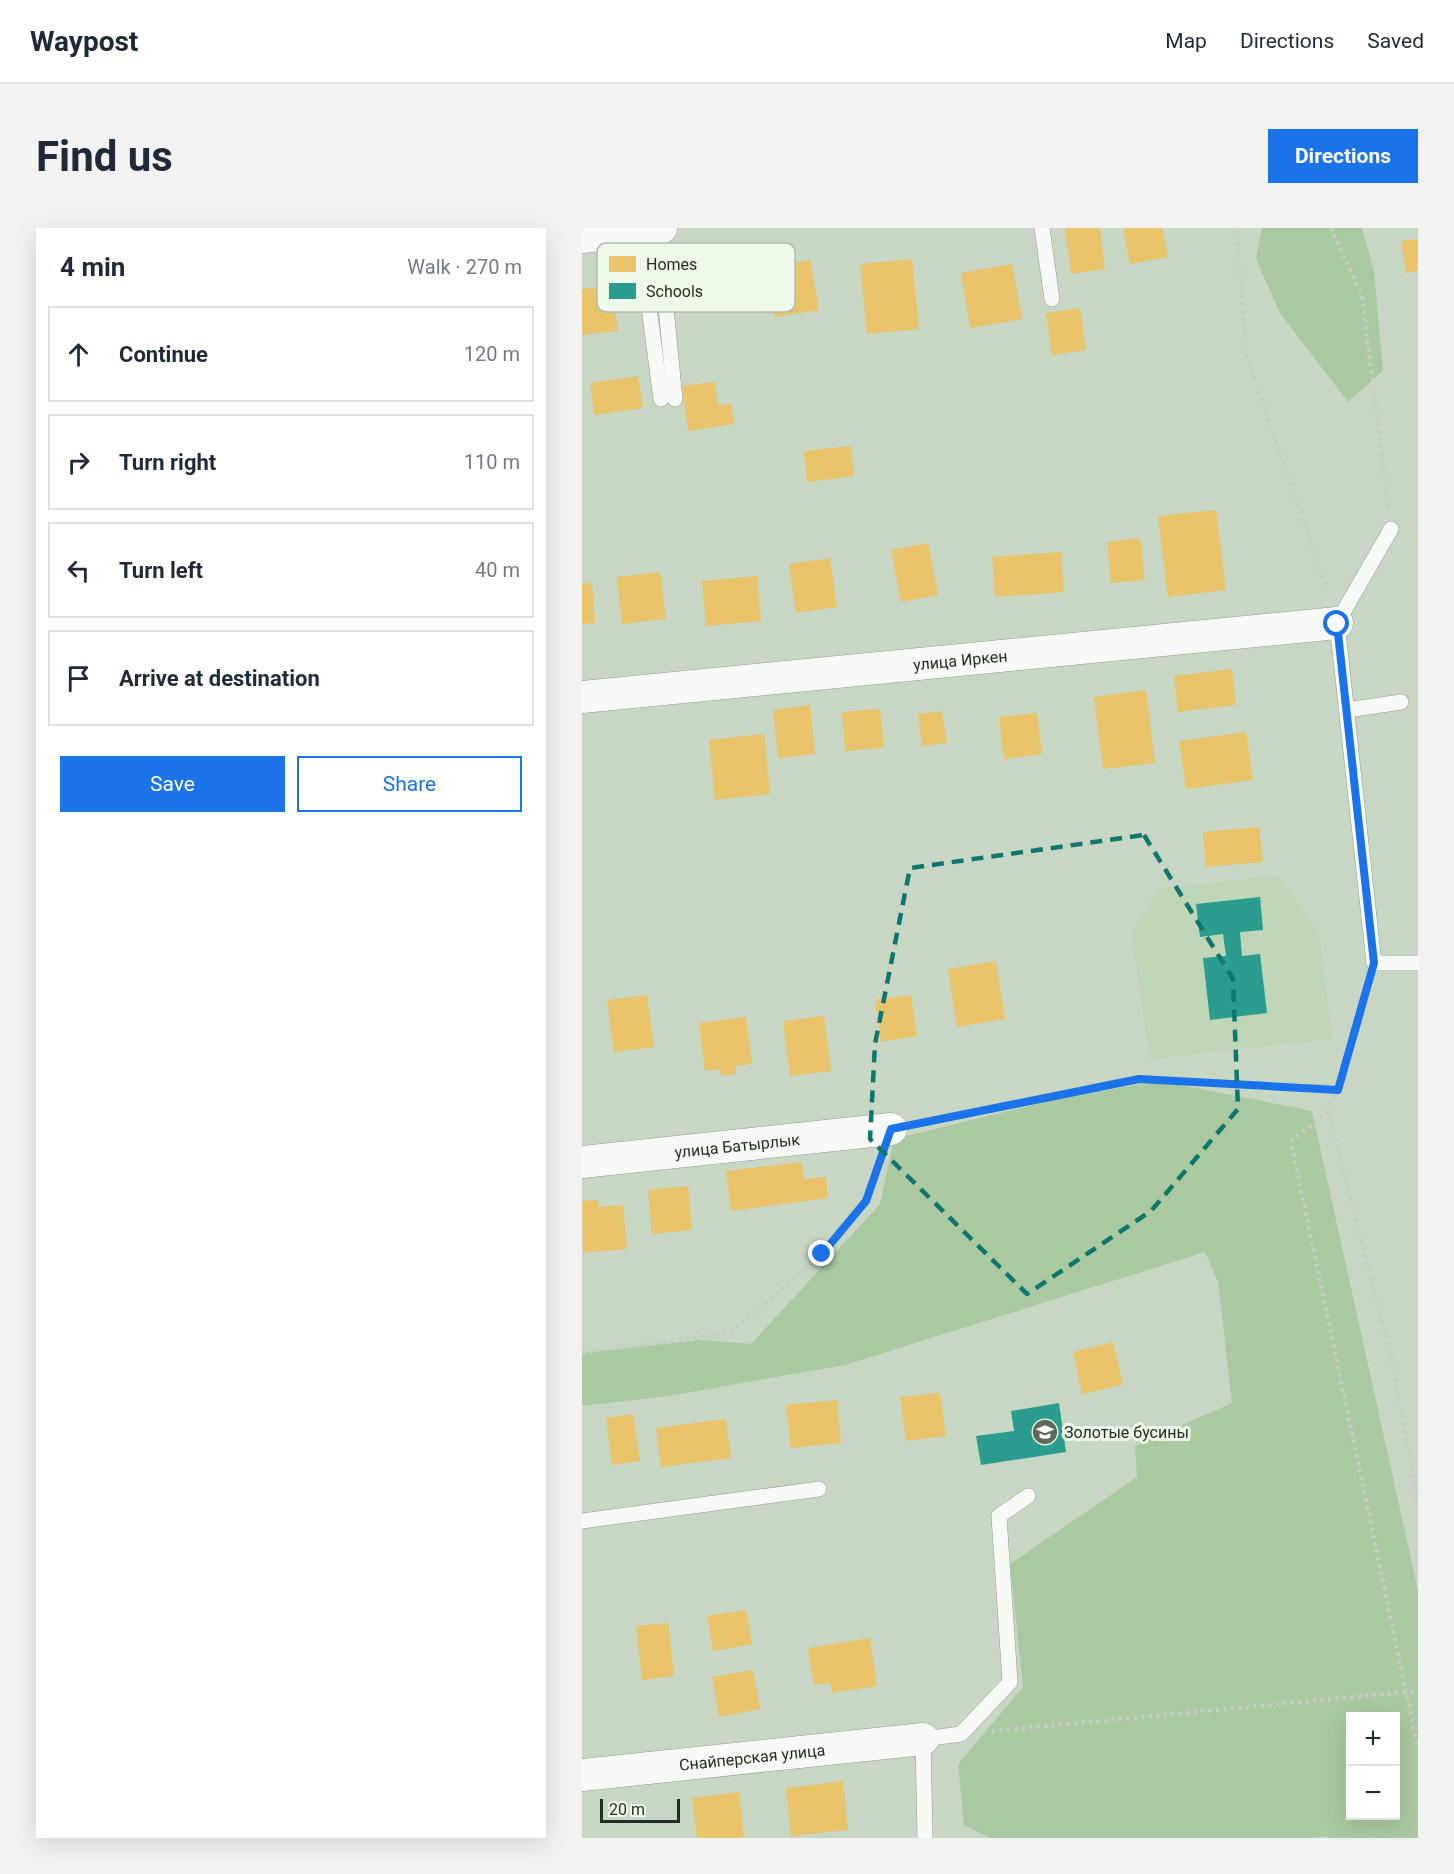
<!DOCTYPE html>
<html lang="en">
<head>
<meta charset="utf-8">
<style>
  body { margin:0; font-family:Roboto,sans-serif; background:#f2f2f3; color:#1f2937 }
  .controls { position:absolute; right:18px; bottom:18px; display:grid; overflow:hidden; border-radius:0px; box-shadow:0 6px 24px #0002 }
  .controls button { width:54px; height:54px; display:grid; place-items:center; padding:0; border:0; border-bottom:2px solid #e0e1e3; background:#fff; color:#1f2937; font:30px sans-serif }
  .scale { position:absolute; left:18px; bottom:15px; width:80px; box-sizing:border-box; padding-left:6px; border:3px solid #242d21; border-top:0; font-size:16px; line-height:21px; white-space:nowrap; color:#242d21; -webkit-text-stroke:4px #edfae9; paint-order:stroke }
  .stop { position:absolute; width:18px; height:18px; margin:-14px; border:4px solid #1a73e8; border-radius:50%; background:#fff }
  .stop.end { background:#1a73e8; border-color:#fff; box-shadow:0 2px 6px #0008 }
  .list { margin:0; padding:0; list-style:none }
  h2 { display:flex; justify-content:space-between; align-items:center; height:78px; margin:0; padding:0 24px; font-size:26px }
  h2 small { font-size:20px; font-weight:400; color:#747a83 }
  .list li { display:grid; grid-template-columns:39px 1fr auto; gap:18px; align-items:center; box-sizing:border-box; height:96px; margin:0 12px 12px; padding:0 12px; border:2px solid #e0e1e3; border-radius:0px }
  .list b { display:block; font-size:22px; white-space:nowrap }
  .list em { font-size:20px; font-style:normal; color:#747a83 }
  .actions { display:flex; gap:12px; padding:18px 24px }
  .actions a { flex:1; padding:14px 0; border:2px solid #1a73e8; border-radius:0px; text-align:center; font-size:21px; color:#1a73e8 }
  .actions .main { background:#1a73e8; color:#fff }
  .icon { flex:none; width:33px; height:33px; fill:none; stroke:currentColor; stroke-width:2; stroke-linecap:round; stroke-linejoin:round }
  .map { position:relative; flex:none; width:836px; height:1610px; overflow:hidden; border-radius:0px }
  header { display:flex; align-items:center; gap:36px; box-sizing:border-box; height:84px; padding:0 30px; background:#fff; border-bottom:2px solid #e0e1e3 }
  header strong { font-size:28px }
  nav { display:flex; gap:33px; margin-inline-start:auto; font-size:21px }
  .intro { display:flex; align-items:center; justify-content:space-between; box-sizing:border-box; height:144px; padding:0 36px }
  h1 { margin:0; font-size:42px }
  .button { padding:15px 27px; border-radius:0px; background:#1a73e8; color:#fff; font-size:21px; font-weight:700 }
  main { display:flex; gap:36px; padding:0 36px }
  aside { flex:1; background:#fff; border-radius:0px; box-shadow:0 6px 24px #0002 }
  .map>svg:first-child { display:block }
  .built { fill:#bfd5b8 }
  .green { fill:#abc9a1; fill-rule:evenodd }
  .homes { fill:#e9c46a }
  .schools { fill:#2a9d8f }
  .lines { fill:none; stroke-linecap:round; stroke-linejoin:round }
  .lane-casing { stroke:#929c8f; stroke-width:16 }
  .street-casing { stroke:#929c8f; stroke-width:33 }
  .path { stroke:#c7cbc6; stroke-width:4; stroke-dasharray:3 4.5; stroke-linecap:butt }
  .lane { stroke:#f7f9f6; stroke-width:15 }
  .street { stroke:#f7f9f6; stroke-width:32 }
  .route { stroke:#1a73e8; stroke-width:8 }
  .marked { fill:none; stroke:#0f766e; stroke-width:4.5; stroke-dasharray:12 8; stroke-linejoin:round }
  .labels { text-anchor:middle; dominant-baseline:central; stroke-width:6; stroke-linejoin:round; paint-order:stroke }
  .street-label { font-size:16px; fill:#242d21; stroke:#edfae9 }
  .poi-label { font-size:16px; fill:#242d21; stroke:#edfae9; text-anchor:start }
  .key { fill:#edfae9; stroke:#b1bcad; stroke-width:1.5 }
  .key-label { font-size:16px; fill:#242d21 }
</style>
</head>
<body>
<header>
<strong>Waypost</strong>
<nav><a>Map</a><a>Directions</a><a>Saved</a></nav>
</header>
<div class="intro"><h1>Find us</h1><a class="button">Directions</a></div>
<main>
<aside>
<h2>4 min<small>Walk · 270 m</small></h2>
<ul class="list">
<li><svg class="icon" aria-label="ahead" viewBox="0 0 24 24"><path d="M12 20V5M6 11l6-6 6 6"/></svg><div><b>Continue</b></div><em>120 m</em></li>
<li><svg class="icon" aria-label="right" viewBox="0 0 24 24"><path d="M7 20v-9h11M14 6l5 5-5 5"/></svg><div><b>Turn right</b></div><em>110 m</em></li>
<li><svg class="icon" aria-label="left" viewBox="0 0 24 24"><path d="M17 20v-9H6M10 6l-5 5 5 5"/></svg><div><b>Turn left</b></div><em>40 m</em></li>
<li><svg class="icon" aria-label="arrive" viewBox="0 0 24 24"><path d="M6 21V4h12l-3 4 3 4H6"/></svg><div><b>Arrive at destination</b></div></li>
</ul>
<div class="actions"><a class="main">Save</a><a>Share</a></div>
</aside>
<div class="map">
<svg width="836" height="1610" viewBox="0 0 836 1610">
  <rect width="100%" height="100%" fill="#c8d6c4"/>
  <path class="built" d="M698 648 737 706 750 811 568 831 549 705 577 660Z"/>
  <g class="green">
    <path d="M680 0H780L792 44 801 143 766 174 698 85 674 31Z"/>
    <path d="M578 853 730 883 836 1363V1610H746L745 1608 730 1610H408L382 1597 376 1536 441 1459 428 1336 555 1249 553 1218 650 1175 636 1054 623 1024 263 1137 86 1168 0 1178V1125L118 1112 169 1116 298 976 312 911 480 870ZM768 1488H814V1588H768Z"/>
  </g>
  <g class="homes">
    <path d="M483 0H518L523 41 489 46Z"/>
    <path d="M541 0H580L586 29 548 36Z"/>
    <path d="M836 11V43L824 45 819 13Z"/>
    <path d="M330 31 337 101 285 106 278 36Z"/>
    <path d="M228 32 237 82 193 89 185 39Z"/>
    <path d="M430 36 440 91 388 100 379 45Z"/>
    <path d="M30 58 36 103 0 107V61Z"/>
    <path d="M498 80 504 122 470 127 464 85Z"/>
    <path d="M56 148 61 180 12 187 8 155Z"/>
    <path d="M133 154 136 177 149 176 152 196 106 203 100 158Z"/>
    <path d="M269 218 272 248 225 254 222 223Z"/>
    <path d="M634 282 644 362 586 369 576 288Z"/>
    <path d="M558 310 563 352 529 355 525 314Z"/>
    <path d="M346 315 356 367 319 374 309 322Z"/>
    <path d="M479 324 482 364 413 369 410 329Z"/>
    <path d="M248 330 255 379 214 385 207 336Z"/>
    <path d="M78 344 84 391 40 396 35 349Z"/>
    <path d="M175 348 179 393 124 398 120 353Z"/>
    <path d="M10 355 13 395 0 396V356Z"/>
    <path d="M650 441 654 477 596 484 592 448Z"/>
    <path d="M564 462 573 535 521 541 512 469Z"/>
    <path d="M228 477 233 526 196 530 191 482Z"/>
    <path d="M298 481 302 520 263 523 260 484Z"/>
    <path d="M360 483 365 515 340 518 336 486Z"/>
    <path d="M455 485 460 526 422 531 417 489Z"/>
    <path d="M664 504 671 552 604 561 597 513Z"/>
    <path d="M182 506 188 566 133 572 127 512Z"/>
    <path d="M677 599 681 634 624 639 621 604Z"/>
    <path d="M414 733 423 791 375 799 366 741Z"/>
    <path d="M65 767 72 819 32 824 25 772Z"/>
    <path d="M329 767 335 808 299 814 293 772Z"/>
    <path d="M242 788 249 843 208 848 201 793Z"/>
    <path d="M164 789 170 836 153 838 154 846 139 848 138 841 123 843 117 795Z"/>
    <path d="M220 934 222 951 244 949 246 970 149 983 144 943Z"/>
    <path d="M106 958 110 1002 70 1006 66 962Z"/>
    <path d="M16 972 17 979 41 977 45 1021 1 1025 0 973Z"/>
    <path d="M531 1114 541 1157 500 1166 491 1124Z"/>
    <path d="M358 1165 364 1208 324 1213 318 1169Z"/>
    <path d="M255 1172 259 1215 209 1220 204 1177Z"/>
    <path d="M51 1186 58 1233 30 1237 24 1190Z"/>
    <path d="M144 1191 149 1230 79 1239 74 1200Z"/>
    <path d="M164 1382 170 1416 131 1423 125 1388Z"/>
    <path d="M86 1395 92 1448 60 1452 54 1398Z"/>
    <path d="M288 1410 295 1458 250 1465 248 1455 232 1457 226 1420Z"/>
    <path d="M171 1442 178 1481 137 1489 130 1449Z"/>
    <path d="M261 1553 266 1602 209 1608 204 1560Z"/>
    <path d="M157 1564 162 1610H115L110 1570Z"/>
  </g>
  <g class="schools">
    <path d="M678 669 681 702 658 704 660 728 678 726 685 785 628 792 621 730 644 728 641 706 618 709 614 676Z"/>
    <path d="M477 1175 484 1224 399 1237 394 1208 432 1203 429 1183Z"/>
  </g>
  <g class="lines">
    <g class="lane-casing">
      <g id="lane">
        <path d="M76 0 93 171"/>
        <path d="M460 0 470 71"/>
        <path d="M57 3 79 171"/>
        <path d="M809 301 755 395 792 735H836"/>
        <path d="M765 482 819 474"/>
        <path d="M0 1293 237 1261"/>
        <path d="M343 1610 341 1511 379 1506 428 1454 417 1288 446 1268"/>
      </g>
    </g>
    <g class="street-casing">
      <g id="street">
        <path d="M0 9 79 0"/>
        <path id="s1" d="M0 469 755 395"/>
        <path id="s2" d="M0 934 309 901"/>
        <path id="s3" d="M0 1547 341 1511"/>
      </g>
    </g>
    <g class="path">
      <path d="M655 0 664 126 746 366"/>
      <path d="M749 0 780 67 806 282"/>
      <path d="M787 753 756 862 746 883 808 1125 836 1275"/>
      <path d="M746 883 709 914 836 1521"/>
      <path d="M335 896 557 851 756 862"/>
      <path d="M0 1125 150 1104 240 1026 284 973 298 931"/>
      <path d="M410 1503 836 1463"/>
    </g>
    <use href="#lane" class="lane"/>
    <use href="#street" class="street"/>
  </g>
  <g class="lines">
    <path class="route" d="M240 1026 284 973 309 901 557 851 756 862 792 735 755 396"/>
  </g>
  <path class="marked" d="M562 607 651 751 656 881 569 983 445 1066 288 911 293 816 328 640Z"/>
  <defs>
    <g id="school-disc" transform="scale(1.35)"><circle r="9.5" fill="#5d685a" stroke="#edfae9"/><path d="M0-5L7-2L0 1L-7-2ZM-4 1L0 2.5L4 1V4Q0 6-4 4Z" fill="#fff"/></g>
  </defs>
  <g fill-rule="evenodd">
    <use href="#school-disc" x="463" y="1204"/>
  </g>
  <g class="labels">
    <g class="street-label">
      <text stroke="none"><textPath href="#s1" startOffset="380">улица Иркен</textPath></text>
      <text stroke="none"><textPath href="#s2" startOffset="156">улица Батырлык</textPath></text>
      <text stroke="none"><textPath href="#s3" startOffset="171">Снайперская улица</textPath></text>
    </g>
    <g class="poi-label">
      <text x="482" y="1204">Золотые бусины</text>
    </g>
  </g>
  <rect x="15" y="15" width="198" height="69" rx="9" class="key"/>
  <rect x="27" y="28" width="27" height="16" fill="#e9c46a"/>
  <rect x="27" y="55" width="27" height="16" fill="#2a9d8f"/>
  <g class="key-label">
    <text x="64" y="42">Homes</text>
    <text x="64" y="69">Schools</text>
  </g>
</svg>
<div class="controls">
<button>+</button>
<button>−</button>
</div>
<div class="scale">20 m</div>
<div class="stop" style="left:755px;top:396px"></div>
<div class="stop end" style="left:240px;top:1026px"></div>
</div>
</main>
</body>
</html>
